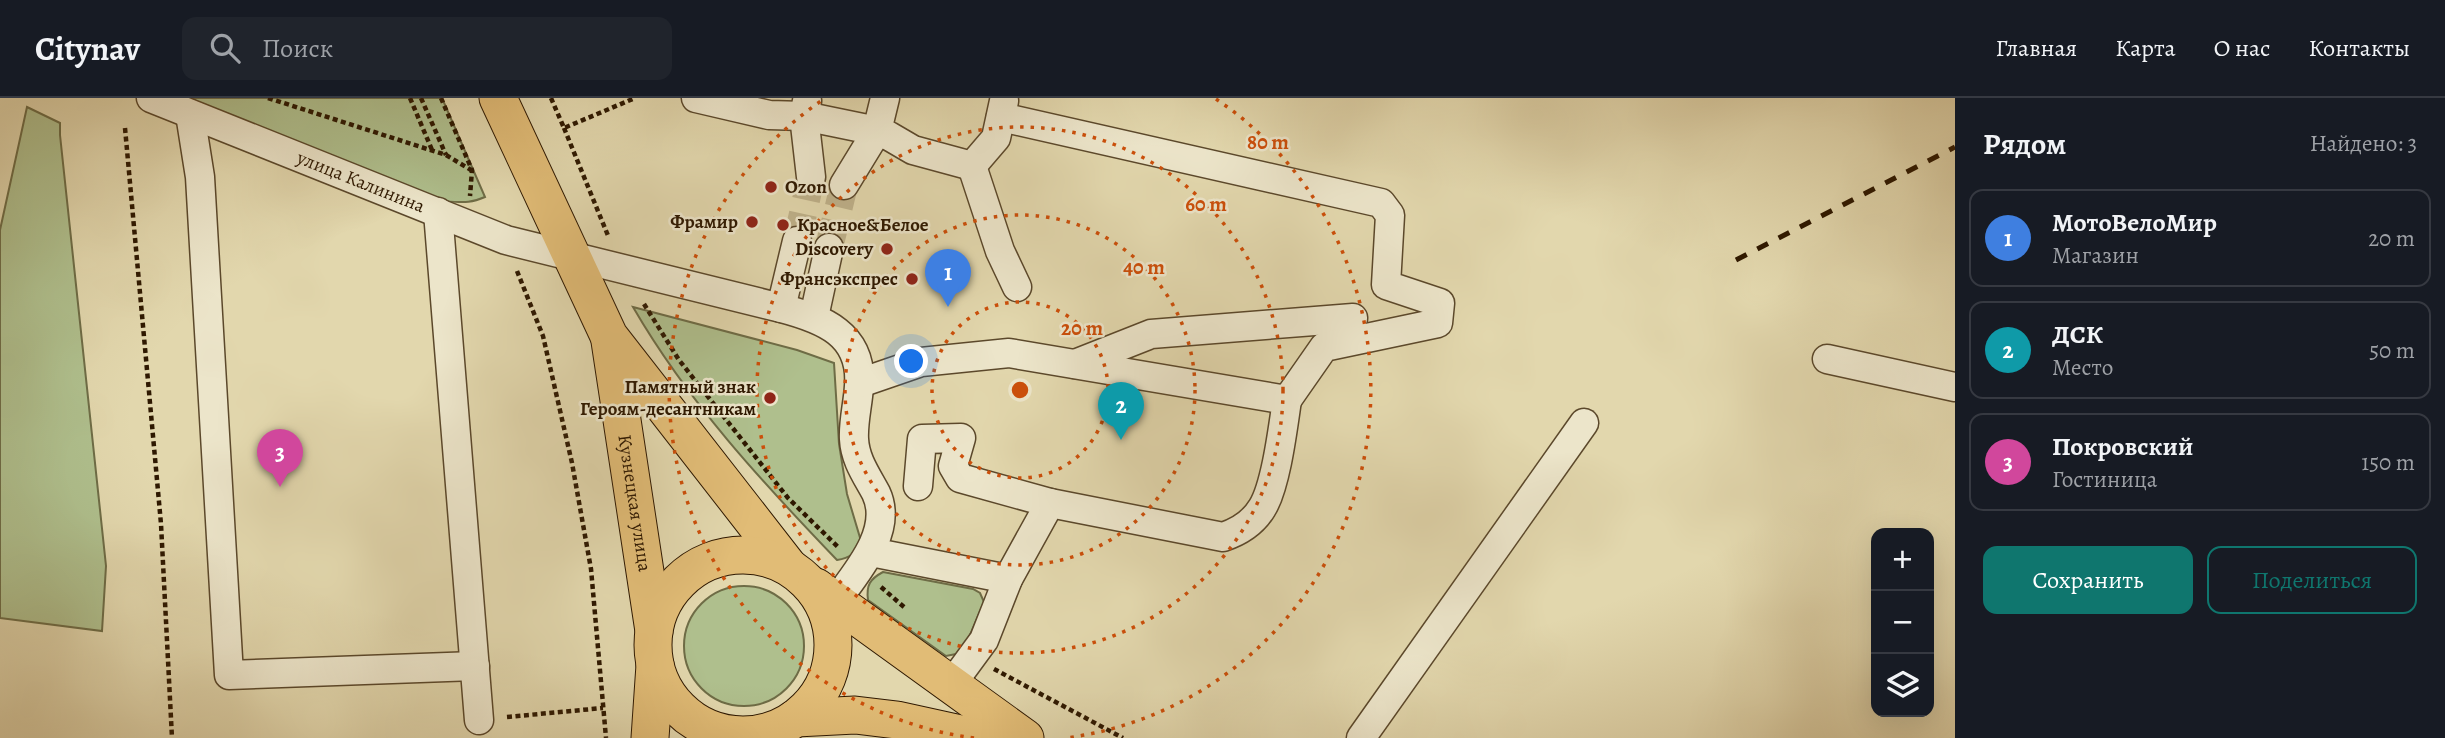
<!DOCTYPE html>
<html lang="ru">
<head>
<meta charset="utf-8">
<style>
  body { margin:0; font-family:Alegreya,serif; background:#20242c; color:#f1f3f6 }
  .controls { position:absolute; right:21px; bottom:21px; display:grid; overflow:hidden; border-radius:14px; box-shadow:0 7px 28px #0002 }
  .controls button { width:63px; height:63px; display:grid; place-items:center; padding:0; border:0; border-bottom:2px solid #363941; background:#171b24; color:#f1f3f6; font:35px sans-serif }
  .you { position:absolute; left:912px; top:264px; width:24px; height:24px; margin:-18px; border:5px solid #fff; border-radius:50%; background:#1a73e8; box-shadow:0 0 0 10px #1a73e833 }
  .badge { display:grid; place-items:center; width:46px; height:46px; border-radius:50%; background:#0f766e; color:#fff; font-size:23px; font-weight:700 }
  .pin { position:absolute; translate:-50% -58px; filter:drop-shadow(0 2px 4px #0008) }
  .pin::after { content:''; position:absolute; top:37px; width:24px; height:21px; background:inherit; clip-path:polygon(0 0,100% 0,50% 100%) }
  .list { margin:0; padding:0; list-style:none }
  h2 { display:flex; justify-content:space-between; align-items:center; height:91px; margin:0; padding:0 28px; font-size:30px }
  h2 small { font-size:23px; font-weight:400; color:#9ea1a6 }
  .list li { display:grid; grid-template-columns:46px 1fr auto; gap:21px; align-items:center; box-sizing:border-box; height:98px; margin:0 14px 14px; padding:0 14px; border:2px solid #363941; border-radius:14px }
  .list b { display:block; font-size:26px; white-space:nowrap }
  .list p { margin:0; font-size:23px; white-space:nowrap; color:#9ea1a6 }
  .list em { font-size:23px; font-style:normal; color:#9ea1a6 }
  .actions { display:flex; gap:14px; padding:21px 28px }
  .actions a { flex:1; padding:16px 0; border:2px solid #0f766e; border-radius:14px; text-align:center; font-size:24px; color:#0f766e }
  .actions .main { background:#0f766e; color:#fff }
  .icon { flex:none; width:38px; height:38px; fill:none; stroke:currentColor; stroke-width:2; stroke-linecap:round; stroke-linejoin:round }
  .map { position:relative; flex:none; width:1955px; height:640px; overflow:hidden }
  header { display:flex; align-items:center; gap:42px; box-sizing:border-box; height:98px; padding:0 35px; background:#171b24; border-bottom:2px solid #363941 }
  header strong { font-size:33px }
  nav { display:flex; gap:38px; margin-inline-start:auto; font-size:24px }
  .search { width:490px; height:63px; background:#20242c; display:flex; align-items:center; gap:18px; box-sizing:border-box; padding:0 24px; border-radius:14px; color:#9ea1a6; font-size:26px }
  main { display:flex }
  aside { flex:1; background:#171b24 }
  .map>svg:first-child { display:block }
  .green { fill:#afbf8d; stroke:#6e6c46; stroke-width:2 }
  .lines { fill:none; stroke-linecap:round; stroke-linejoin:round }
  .minor-tunnel { stroke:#beb18a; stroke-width:28; stroke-dasharray:28 14; stroke-linecap:butt }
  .minor-casing { stroke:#5b482b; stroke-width:31 }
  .major-casing { stroke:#2e1800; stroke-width:39 }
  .path { stroke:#2e1800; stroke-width:4.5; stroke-dasharray:5 3.5; stroke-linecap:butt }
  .minor { stroke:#ece5ca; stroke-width:28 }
  .major { stroke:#e1bc76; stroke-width:37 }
  .rail { stroke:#2e1800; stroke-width:5; stroke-dasharray:12 12; stroke-linecap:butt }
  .ring { fill:none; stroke:#cc4f0a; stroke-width:3.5; stroke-dasharray:3.5 7 }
  .poi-dot { fill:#8f2418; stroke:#ece5ca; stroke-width:2.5 }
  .labels { text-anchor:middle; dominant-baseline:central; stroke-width:5; stroke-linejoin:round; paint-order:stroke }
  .street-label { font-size:19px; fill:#2e1800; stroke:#ece5ca }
  .poi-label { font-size:19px; font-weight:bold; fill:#2e1800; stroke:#ece5ca; text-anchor:end }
  .centre { fill:#cc4f0a; stroke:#ece5ca; stroke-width:3.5 }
  .ring-label { font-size:21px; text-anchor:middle; font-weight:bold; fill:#cc4f0a; stroke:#ece5ca; stroke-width:5; stroke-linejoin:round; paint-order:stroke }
</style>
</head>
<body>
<header>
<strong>Citynav</strong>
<div class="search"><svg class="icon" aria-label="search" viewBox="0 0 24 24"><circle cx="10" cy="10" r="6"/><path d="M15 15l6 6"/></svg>Поиск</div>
<nav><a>Главная</a><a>Карта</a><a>О нас</a><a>Контакты</a></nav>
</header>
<main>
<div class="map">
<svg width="1955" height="640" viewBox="0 0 1955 640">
  <rect width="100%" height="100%" fill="#e2d7ad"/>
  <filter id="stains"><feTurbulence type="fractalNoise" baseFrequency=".00286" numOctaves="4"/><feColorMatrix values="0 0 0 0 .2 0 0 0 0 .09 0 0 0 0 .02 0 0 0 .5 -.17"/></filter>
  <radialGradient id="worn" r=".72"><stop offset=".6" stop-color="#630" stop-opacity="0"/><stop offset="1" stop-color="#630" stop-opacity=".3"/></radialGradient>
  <g class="green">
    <path d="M157 0H442L485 99C464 108 458 102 436 104Z"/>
    <path d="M27 9 60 25V37L106 468 102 533 0 520V132Z"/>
    <path d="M633 209 797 252 834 265 839 346 847 396 861 443C856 455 850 460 837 462 762 384 688 304 633 209Z"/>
    <path d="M883 474 973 491 980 495 984 504 964 551 956 556 946 558 868 502C866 487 870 481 883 474Z"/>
    <circle cx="744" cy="548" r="60"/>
  </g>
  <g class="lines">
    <g class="minor-tunnel">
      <path d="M797 143 811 79"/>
      <path d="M829 150 844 87"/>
    </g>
    <g class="minor-casing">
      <g id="minor">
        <path id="s1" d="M151 0 506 142 781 210C823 221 863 236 859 288 858 306 853 324 854 341 855 362 867 378 876 395 894 433 856 475 835 504"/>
        <path d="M696 0 769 17 804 18 877 33 889 38 913 52 972 68 996 40 1004 3"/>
        <path d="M807 3 804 18 811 79"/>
        <path d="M190 16 200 79 229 577 475 568"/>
        <path d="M972 68 1000 153 1017 189"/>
        <path d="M844 87 877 33 885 0"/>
        <path d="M438 114 479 622"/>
        <path d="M781 210 797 143"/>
        <path d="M814 219 829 150"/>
        <path d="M1827 261 1955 289"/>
        <path d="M1075 266 1151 236 1353 220"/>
        <path d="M860 285 921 264 1009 255 1287 302 1324 249 1438 225 1440 205 1386 187 1390 117 1381 105 1001 19"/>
        <path d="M918 388 922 341 961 340 953 368 960 380 1050 405"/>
        <path d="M871 454 1008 481"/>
        <path d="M951 587 984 542 1008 481 1050 405 1223 439C1238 434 1253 425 1262 410 1276 388 1283 329 1287 302"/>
        <path d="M1361 640 1584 325"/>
      </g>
    </g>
    <g class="major-casing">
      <g id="major">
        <path d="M498 0 609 238 789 469"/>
        <path id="s2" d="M610 243 654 533"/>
        <circle cx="743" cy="547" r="90"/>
        <path d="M816 489 1025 640"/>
        <path d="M796 620 855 617 897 622 979 640"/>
        <path d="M650 640 655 567"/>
      </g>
    </g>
    <g class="path">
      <path d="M268 0 446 57 471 72"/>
      <path d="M410 0 432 52"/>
      <path d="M421 0 446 57"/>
      <path d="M441 0 472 72 470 98"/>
      <path d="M551 0 564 30 635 0"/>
      <path d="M125 30 161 426 172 640"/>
      <path d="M564 30 609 140"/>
      <path d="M517 173 543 238 572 365 591 471 606 640"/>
      <path d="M644 206 679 262 788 400 839 450"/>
      <path d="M881 489 904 509"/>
      <path d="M994 571 1123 640"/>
      <path d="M507 619 603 610"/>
    </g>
    <use href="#minor" class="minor"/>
    <use href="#major" class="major"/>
    <path class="rail" d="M1736 162 1955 49"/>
  </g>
  <g class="ring">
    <circle cx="1020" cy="292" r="88"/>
    <circle cx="1020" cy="292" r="175"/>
    <circle cx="1020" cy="292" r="263"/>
    <path d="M974 640A351 351 0 0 1 824 1M1216 1A351 351 0 0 1 1066 640"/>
  </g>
  <g class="poi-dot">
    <circle cx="771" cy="89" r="7"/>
    <circle cx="752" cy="124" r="7"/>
    <circle cx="783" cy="127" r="7"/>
    <circle cx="887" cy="151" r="7"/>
    <circle cx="912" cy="181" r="7"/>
    <circle cx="770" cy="300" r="7"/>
  </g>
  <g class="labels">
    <g class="street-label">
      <text stroke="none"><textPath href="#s1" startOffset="226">улица Калинина</textPath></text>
      <text stroke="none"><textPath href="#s2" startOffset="164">Кузнецкая улица</textPath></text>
    </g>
    <g class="poi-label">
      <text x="785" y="89" text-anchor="start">Ozon</text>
      <text x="738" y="124">Фрамир</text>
      <text x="797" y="127" text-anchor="start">Красное&amp;Белое</text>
      <text x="873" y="151">Discovery</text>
      <text x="898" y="181">Франсэкспрес</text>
      <text x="756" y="289">Памятный знак<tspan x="756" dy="22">Героям-десантникам</tspan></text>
    </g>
  </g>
  <circle cx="1020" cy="292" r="10" class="centre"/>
  <g class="ring-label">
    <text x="1268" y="51">80 m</text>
    <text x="1206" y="113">60 m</text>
    <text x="1144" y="176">40 m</text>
    <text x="1082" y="237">20 m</text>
  </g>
  <rect width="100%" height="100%" filter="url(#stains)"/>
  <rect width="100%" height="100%" fill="url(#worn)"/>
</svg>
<div class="controls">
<button>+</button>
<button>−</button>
<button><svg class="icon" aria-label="layers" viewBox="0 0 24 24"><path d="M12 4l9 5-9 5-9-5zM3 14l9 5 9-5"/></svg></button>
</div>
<div class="you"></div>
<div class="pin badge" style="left:948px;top:209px;background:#3f7fe0">1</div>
<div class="pin badge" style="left:1121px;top:342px;background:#0f9aa8">2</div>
<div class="pin badge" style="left:280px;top:389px;background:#d1479c">3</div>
</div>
<aside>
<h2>Рядом<small>Найдено: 3</small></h2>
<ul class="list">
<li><span class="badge" style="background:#3f7fe0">1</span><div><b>МотоВелоМир</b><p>Магазин</p></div><em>20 m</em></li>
<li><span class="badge" style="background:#0f9aa8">2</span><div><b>ДСК</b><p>Место</p></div><em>50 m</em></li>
<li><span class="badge" style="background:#d1479c">3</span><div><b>Покровский</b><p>Гостиница</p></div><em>150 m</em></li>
</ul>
<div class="actions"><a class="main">Сохранить</a><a>Поделиться</a></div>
</aside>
</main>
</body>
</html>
